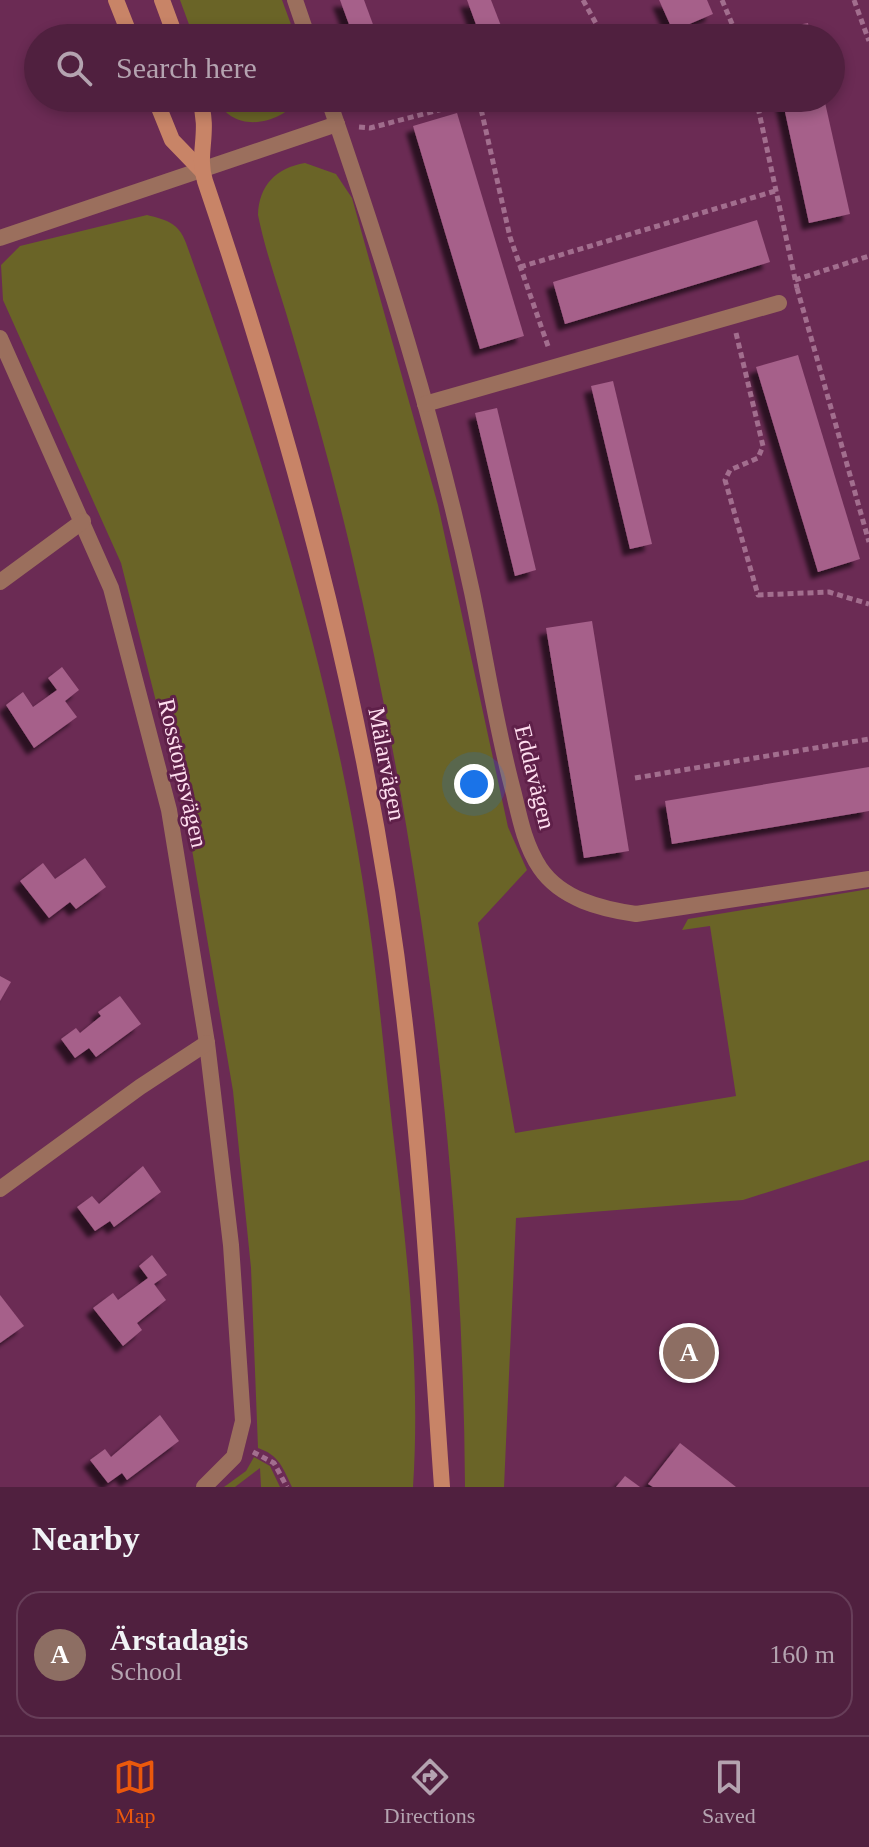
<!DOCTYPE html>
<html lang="en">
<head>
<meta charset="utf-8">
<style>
  body { margin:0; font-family:Georgia,serif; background:#562846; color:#f1f3f6 }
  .you { position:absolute; left:474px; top:784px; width:28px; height:28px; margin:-20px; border:6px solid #fff; border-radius:50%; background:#1a73e8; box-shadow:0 0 0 12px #1a73e833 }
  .badge { display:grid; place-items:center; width:52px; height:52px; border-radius:50%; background:#ea580c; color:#fff; font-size:26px; font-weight:700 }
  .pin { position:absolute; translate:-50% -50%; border:4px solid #fff; box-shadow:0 2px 8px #0006 }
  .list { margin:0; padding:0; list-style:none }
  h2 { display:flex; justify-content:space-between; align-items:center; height:104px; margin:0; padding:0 32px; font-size:34px }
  h2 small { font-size:26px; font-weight:400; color:#b4a3b0 }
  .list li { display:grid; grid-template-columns:52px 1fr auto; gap:24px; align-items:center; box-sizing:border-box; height:128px; margin:0 16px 16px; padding:0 16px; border:2px solid #673e59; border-radius:24px }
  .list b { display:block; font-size:30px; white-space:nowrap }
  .list p { margin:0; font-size:26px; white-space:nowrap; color:#b4a3b0 }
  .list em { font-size:26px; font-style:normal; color:#b4a3b0 }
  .icon { flex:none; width:44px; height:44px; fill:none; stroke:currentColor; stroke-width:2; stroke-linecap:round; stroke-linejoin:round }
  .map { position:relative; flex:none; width:869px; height:1487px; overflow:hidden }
  .search { position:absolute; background:#50203f; box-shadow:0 4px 12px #0003; left:24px; right:24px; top:24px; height:88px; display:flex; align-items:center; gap:20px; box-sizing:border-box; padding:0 28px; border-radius:44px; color:#b4a3b0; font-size:30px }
  .sheet { height:248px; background:#50203f }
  nav { display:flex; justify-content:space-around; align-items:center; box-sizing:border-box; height:112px; border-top:2px solid #673e59; background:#50203f; font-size:22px; color:#b4a3b0 }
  nav a { display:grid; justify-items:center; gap:4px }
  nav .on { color:#ea580c }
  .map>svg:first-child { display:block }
  .green { fill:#6a6427 }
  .building { fill:#a6608a; filter:url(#shadow) }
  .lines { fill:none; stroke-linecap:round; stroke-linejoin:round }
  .path { stroke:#a26e8e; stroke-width:5; stroke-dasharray:6 4; stroke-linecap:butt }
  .minor { stroke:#9b6f5d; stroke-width:16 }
  .secondary { stroke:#c88467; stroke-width:16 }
  .labels { text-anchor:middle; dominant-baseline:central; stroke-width:6; stroke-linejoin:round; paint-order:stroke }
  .street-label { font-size:24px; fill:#fedeef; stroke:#5f2049 }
</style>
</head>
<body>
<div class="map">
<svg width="869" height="1487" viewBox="0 0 869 1487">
  <defs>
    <filter id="shadow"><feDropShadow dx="-7" dy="7" stdDeviation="2" flood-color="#0009"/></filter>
  </defs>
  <rect width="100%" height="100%" fill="#6b2b54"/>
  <g class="green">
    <path d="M180 0H282L296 38H194Z"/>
    <path d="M217 98H299C282 125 231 135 217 98Z"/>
    <path d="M305 163 336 174 352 198 438 505 508 827 527 870 478 923 515 1133 736 1096 710 926 682 930 688 919 869 889V1160L743 1200 516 1218 504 1487H465C463 1172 422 854 350 547 333 475 313 404 292 333 281 294 266 255 258 215 259 185 276 168 305 163Z"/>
    <path d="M147 215C167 220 179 223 186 243 261 451 329 664 363 883 376 962 383 1044 392 1124 406 1243 421 1367 413 1487H292C283 1468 279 1455 258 1448L251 1268 233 1091 189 832 121 563 3 300 1 265 20 246Z"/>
    <path d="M254 1457 270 1466 280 1487H261L260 1468 235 1487H224L246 1471Z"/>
  </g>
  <g class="building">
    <path d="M340 0H364L378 38H354Z"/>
    <path d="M467 0H491L503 31 481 38Z"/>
    <path d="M659 0H707L713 14 673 31Z"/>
    <path d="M808 23 811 38H768L767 31Z"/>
    <path d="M782 98H824L850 214 809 223Z"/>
    <path d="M457 113 524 336 480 349 413 126Z"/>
    <path d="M757 220 770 262 565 324 553 282Z"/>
    <path d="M798 355 860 559 818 572 756 367Z"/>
    <path d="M613 381 652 544 630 549 591 386Z"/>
    <path d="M497 408 536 570 515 576 475 413Z"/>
    <path d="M592 621 629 851 584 858 546 628Z"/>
    <path d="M62 667 79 690 65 701 77 717 34 748 6 705 23 692 33 707 57 690 48 678Z"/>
    <path d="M869 767V811L672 844 665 801Z"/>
    <path d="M85 858 106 887 76 909 70 902 49 918 20 881 43 863 55 879Z"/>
    <path d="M0 976 11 982 0 1001Z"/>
    <path d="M120 996 141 1024 96 1057 89 1048 75 1058 61 1039 76 1028 80 1033 101 1016 98 1012Z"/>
    <path d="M143 1166 161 1192 114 1227 110 1221 95 1231 77 1207 92 1196 99 1204Z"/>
    <path d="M152 1255 167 1275 154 1284 166 1300 137 1323 142 1330 123 1346 93 1308 113 1293 118 1300 148 1278 139 1266Z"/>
    <path d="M0 1295 24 1326 0 1343Z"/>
    <path d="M160 1415 179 1441 127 1480 122 1473 108 1483 90 1460 105 1449 111 1457Z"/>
    <path d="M680 1443 736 1487H653L648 1484Z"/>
    <path d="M625 1476 640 1487H616Z"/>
  </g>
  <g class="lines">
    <g class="path">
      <path d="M583 0 604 38"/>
      <path d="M722 0 738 38"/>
      <path d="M854 0 869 41"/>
      <path d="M756 98 797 288"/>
      <path d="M479 100 510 237 549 349"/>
      <path d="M359 127 370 128 481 99"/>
      <path d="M520 267 775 191"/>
      <path d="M795 280 869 256"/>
      <path d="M797 288 869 542"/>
      <path d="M736 333 763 446 758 458 730 470 725 480 758 595 829 592 869 604"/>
      <path d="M635 778 869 739"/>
      <path d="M253 1452 274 1463 287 1487"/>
    </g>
    <g class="minor">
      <path d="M295 0 308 38"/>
      <path d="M328 98C384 260 436 424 472 592 486 660 496 728 514 794 520 820 525 845 540 868 561 899 601 909 636 914L869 879"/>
      <path d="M0 238 337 124"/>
      <path d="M0 338 111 588 169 810 207 1043 231 1245 243 1421 234 1457 204 1487"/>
      <path d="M425 404 779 303"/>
      <path d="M0 582 83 521"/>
      <path d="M0 1189 140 1087 207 1043"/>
    </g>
    <g class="secondary">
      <path d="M116 0 131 38"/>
      <path d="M162 0 176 38"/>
      <path d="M155 98 172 140 202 171"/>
      <path d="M199 98C211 132 196 153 205 181 298 455 373 737 405 1025 423 1179 431 1333 442 1487"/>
    </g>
  </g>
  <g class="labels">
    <g class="street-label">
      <text transform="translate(387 764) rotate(79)">Mälarvägen</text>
      <text transform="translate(183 773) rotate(77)">Rosstorpsvägen</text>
      <text transform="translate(535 777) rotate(76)">Eddavägen</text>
    </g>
  </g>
</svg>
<div class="you"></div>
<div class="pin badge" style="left:689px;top:1353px;background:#8d6e63">A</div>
<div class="search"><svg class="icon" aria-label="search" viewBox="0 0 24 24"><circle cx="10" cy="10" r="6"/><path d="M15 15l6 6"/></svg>Search here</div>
</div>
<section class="sheet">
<h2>Nearby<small></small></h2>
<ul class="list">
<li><span class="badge" style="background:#8d6e63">A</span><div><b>Ärstadagis</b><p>School</p></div><em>160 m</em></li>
</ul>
</section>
<nav>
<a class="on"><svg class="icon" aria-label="map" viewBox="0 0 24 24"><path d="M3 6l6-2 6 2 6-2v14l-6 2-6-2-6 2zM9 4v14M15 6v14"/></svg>Map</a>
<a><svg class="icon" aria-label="directions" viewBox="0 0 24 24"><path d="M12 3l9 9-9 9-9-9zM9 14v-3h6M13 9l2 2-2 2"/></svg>Directions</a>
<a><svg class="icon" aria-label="saved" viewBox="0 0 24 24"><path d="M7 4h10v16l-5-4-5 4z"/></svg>Saved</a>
</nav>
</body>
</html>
